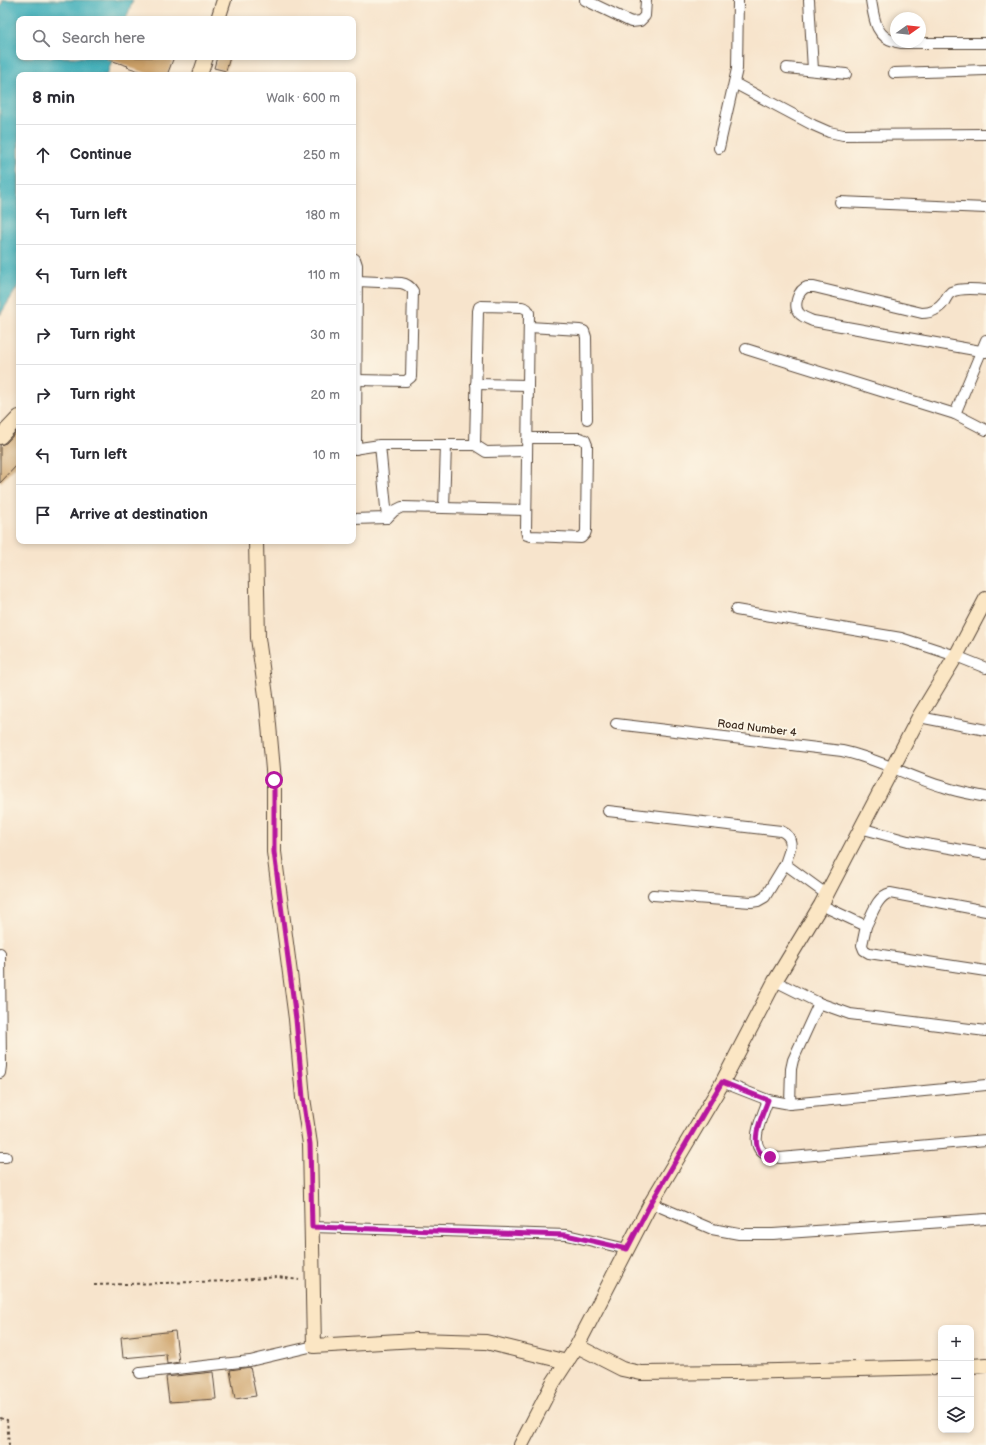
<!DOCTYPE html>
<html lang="en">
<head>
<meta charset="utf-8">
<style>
  body { margin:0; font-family:"Balsamiq Sans",sans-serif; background:#f7f7f7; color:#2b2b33 }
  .controls { position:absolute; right:12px; bottom:12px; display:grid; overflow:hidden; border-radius:8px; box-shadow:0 2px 6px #0003 }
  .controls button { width:36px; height:36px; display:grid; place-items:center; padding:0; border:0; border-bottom:1px solid #e1e1e2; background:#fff; color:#2b2b33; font:20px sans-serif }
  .compass { position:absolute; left:890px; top:12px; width:36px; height:36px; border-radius:50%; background:#fff; box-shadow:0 2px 6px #0003; rotate:75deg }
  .stop { position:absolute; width:12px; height:12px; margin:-9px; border:3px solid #b5179e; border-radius:50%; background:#fff }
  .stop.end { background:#b5179e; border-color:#fff; box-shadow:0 1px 4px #0008 }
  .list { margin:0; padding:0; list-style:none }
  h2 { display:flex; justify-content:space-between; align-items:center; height:52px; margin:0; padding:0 16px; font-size:17px }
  h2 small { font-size:13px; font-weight:400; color:#7c7c81 }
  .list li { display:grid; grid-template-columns:26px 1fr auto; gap:12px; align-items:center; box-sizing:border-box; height:60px; padding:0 16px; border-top:1px solid #e1e1e2 }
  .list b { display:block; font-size:15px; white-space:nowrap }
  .list em { font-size:13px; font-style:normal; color:#7c7c81 }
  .icon { flex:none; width:22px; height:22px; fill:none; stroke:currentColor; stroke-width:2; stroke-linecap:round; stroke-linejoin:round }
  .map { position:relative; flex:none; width:986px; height:1445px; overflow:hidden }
  .search { position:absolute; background:#fff; box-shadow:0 2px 6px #0003; left:16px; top:16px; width:340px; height:44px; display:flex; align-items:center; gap:10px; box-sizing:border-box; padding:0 14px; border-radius:8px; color:#7c7c81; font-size:15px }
  .panel { position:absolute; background:#fff; box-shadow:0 2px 6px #0003; left:16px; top:72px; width:340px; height:472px; border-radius:8px }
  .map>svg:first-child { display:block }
  .water { fill:#3fafba; stroke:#3d6c6c }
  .building { fill:#cea36b }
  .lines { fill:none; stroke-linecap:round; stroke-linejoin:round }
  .street-casing { stroke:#574638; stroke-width:12 }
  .secondary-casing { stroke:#574638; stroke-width:16 }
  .path { stroke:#574638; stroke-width:2; stroke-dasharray:3 3; stroke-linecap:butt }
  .street { stroke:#fff; stroke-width:10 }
  .secondary { stroke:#fbe6c4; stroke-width:14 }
  .route { stroke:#b5179e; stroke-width:5 }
  .labels { text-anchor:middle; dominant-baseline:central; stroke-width:4; stroke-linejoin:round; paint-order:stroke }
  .street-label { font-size:11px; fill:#3b2a1e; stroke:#fcf5e5 }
</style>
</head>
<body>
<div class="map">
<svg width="986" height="1445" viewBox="0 0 986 1445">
  <rect width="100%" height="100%" fill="#fcf5e5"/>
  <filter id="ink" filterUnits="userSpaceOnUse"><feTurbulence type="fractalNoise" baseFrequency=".025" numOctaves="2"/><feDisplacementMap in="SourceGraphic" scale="8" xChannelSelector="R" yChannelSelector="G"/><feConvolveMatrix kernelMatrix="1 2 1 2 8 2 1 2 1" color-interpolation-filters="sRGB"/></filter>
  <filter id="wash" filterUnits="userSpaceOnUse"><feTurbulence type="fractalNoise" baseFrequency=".012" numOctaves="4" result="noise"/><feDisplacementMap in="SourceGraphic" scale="16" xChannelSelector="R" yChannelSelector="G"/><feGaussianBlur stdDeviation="0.9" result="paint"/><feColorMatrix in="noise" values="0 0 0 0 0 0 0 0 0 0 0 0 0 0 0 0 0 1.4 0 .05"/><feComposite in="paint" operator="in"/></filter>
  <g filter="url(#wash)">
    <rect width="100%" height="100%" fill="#f7e4cc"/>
    <path class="water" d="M3 0H133L126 19H19V57H113L107 75H19V285L0 315V8Z"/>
    <g id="blocks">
      <g class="building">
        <path d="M107 57H174L167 75H152L127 67 128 66 107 59Z"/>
        <path d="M217 57H230L226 71 214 68Z"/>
        <path d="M19 429V463L0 483V445L6 443Z"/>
        <path d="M175 1331 179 1362 167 1364 166 1354 123 1358 121 1337Z"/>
        <path d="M250 1367 256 1396 235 1399 230 1370Z"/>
        <path d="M213 1372 216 1399 169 1402 166 1377Z"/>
      </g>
    </g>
  </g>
  <g filter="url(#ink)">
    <use href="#blocks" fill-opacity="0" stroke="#574638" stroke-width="1"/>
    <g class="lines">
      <g class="street-casing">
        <g id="street">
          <path d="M585 0 631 22 640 21 645 16 646 0"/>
          <path d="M809 0 813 70"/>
          <path d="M871 0C874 18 875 37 896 42"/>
          <path d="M897 42 902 43H986"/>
          <path d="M787 68 846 74"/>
          <path d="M894 73 986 70"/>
          <path d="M734 83 813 125 829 132 843 135 986 134"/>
          <path d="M719 148 737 69 738 0"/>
          <path d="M840 202 986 208"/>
          <path d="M353 258 355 259 357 265 356 449"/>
          <path d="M986 290C977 289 960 288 951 292 947 295 946 299 944 302 938 310 931 313 922 313L814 287C813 287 808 287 807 287 798 290 793 306 799 313 802 317 808 319 813 321L986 352"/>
          <path d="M529 327 580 330 584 331 586 337 587 419"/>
          <path d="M746 349 955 414 986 430"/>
          <path d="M357 380 406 381 411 377 413 291C410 286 407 284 401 283L357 281"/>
          <path d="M476 384 528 385"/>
          <path d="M955 414 986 340"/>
          <path d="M380 445 387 518"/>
          <path d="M475 445 478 311 479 307 481 306 522 307 527 309 529 313 526 530 527 535 531 536 581 538 585 534 586 531 587 445 585 440 580 438H527"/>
          <path d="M353 449 380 445H475L486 452 527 451"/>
          <path d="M444 508 446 445"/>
          <path d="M353 519 387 518 394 511 402 507 526 510"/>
          <path d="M736 610 901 638 956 656 986 668"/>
          <path d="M919 717 986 730"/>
          <path d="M616 724 842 751C877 758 909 777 944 787 958 792 972 794 986 797"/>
          <path d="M608 811 781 831C797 838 789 851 785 864L826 894"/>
          <path d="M860 828 908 841 986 854"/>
          <path d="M653 895 751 902 758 901 765 897 785 864"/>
          <path d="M821 905 866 926 862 945 864 950 869 953 986 971"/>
          <path d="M866 926C872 915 877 896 890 893L986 911"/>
          <path d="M775 981 819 1003 850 1014 986 1031"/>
          <path d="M0 1073 1 1066 0 953"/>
          <path d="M722 1082 768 1100 790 1104 986 1085"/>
          <path d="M768 1100C760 1123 742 1155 780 1158L986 1140"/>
          <path d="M790 1104 791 1069 793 1060 819 1003"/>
          <path d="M0 1157H6"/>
          <path d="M651 1203 712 1229 739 1234H773L986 1219"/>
          <path d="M312 1227 567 1235 627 1249"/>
          <path d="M140 1373 250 1361 314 1346"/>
        </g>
      </g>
      <g class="secondary-casing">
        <g id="secondary">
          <path d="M218 19 224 0"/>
          <path d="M200 75 206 57"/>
          <path d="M0 437 19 417"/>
          <path d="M256 541 258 638 267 703 274 781V852L296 1019 303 1098 310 1144 314 1346 416 1340 486 1342 567 1362"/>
          <path d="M577 1346 622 1369 641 1373 734 1372 941 1367"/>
          <path d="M971 1366 986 1365"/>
          <path d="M521 1445 553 1383 577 1346 651 1203 721 1085 775 981 821 905 919 717 956 656 986 599"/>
        </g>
      </g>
      <g class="path">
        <path d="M94 1285 230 1281 278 1277 299 1280"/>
        <path d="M0 1418 7 1420 9 1445"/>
      </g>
      <use href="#street" class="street"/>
      <use href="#secondary" class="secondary"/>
    </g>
  </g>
  <g class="lines" filter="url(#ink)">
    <path class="route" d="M274 780V852L296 1019 303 1098 310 1144 312 1227 566 1235 627 1249 651 1203 722 1082 768 1100C763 1114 749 1141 761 1153 763 1155 768 1156 770 1157"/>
  </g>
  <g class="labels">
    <g class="street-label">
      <text transform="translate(757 728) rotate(7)">Road Number 4</text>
    </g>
  </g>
</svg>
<div class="controls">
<button>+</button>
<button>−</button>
<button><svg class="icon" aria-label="layers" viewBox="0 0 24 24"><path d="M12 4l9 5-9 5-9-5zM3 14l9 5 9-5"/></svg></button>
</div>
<svg class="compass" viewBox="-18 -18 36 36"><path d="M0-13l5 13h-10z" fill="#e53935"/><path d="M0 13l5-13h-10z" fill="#7c7c81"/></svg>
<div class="stop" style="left:274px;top:780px"></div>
<div class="stop end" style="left:770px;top:1157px"></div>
<div class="search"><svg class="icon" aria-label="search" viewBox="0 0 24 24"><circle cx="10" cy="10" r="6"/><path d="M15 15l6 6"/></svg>Search here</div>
<section class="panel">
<h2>8 min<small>Walk · 600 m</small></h2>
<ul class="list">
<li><svg class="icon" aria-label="ahead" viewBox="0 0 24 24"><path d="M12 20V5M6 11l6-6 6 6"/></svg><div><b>Continue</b></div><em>250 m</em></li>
<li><svg class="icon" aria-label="left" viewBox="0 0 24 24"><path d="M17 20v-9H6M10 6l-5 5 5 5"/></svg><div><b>Turn left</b></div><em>180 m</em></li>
<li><svg class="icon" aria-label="left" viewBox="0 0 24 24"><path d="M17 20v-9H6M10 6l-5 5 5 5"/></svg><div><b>Turn left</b></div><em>110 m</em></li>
<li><svg class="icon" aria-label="right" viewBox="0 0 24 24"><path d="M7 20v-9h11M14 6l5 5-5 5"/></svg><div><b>Turn right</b></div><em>30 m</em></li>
<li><svg class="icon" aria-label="right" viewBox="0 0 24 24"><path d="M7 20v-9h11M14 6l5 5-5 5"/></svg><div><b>Turn right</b></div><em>20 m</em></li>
<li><svg class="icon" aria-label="left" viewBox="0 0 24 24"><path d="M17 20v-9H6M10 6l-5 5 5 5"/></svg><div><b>Turn left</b></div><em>10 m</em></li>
<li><svg class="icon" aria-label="arrive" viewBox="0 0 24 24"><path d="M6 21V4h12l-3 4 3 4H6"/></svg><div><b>Arrive at destination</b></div></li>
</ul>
</section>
</div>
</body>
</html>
